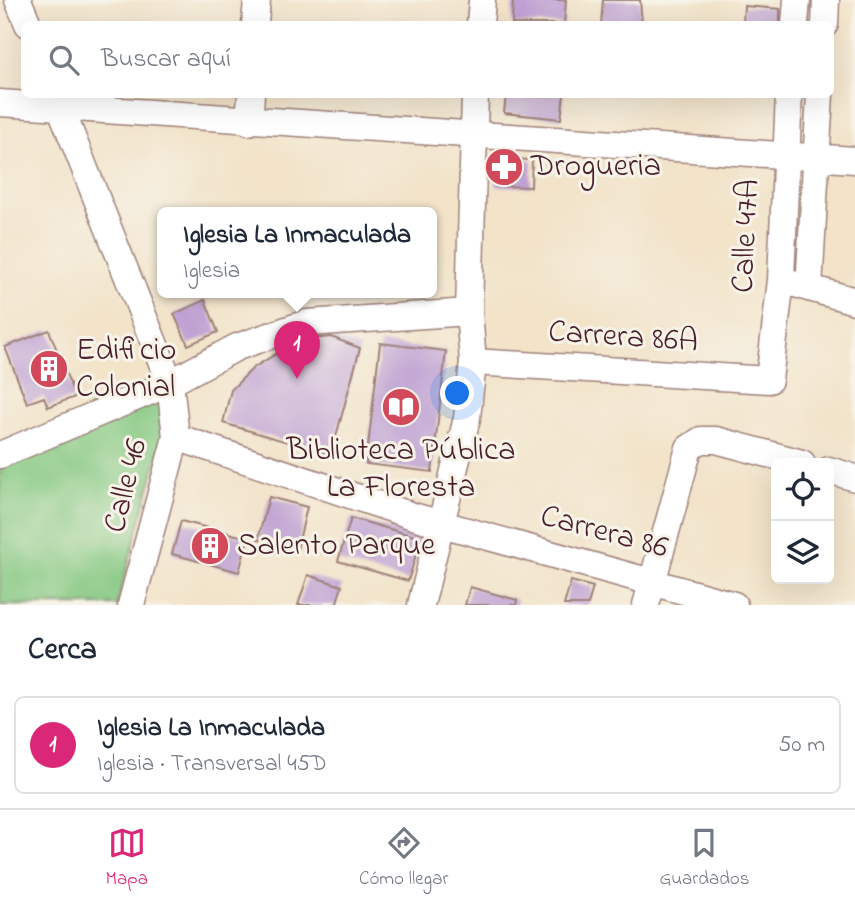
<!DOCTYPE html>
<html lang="es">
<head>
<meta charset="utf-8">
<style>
  body { margin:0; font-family:"Indie Flower",sans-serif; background:#f2f2f3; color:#1f2937 }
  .controls { position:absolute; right:21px; bottom:21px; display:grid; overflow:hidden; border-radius:10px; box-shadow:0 7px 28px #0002 }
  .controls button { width:63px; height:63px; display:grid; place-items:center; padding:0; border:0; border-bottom:2px solid #e0e1e3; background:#fff; color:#1f2937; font:35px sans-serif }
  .you { position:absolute; left:458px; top:394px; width:24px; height:24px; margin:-18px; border:5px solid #fff; border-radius:50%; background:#1a73e8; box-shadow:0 0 0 10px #1a73e833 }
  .badge { display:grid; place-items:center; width:46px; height:46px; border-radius:50%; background:#db2777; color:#fff; font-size:23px; font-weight:700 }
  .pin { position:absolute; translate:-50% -58px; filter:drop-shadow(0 2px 4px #0008) }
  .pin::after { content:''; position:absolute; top:37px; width:24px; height:21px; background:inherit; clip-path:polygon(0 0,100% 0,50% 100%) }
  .popup { position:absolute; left:157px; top:207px; width:280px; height:91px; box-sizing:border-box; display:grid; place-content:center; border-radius:10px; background:#fff; filter:drop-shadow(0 2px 5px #0005); font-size:23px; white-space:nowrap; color:#747a83 }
  .popup b { font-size:26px; color:#1f2937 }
  .popup::after { content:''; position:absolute; left:50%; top:100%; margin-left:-14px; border:14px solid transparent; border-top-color:#fff }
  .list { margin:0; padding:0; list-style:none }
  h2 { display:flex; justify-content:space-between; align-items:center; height:91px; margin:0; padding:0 28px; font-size:30px }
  h2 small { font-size:23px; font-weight:400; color:#747a83 }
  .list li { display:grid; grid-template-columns:46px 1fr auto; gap:21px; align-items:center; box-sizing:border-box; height:98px; margin:0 14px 14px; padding:0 14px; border:2px solid #e0e1e3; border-radius:10px }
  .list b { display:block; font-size:26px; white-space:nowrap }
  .list p { margin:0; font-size:23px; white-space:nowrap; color:#747a83 }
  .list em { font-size:23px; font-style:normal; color:#747a83 }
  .icon { flex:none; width:38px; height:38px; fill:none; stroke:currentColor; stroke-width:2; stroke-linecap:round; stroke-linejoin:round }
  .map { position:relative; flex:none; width:855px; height:605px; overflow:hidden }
  .search { position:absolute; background:#fff; box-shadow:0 7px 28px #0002; left:21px; right:21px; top:21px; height:77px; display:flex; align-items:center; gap:18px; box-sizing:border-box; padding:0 24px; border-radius:10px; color:#747a83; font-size:26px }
  .sheet { height:203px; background:#fff }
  nav { display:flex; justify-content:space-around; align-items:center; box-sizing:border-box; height:98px; border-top:2px solid #e0e1e3; background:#fff; font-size:19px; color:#747a83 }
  nav a { display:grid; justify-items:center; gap:4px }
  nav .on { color:#db2777 }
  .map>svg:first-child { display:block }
  .green { fill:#83c780; stroke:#667356; stroke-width:2 }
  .building { fill:#bfa1d3 }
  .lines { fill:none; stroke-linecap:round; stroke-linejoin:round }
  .minor-casing { stroke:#9e817a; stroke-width:29 }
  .minor { stroke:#fff; stroke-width:26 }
  .labels { text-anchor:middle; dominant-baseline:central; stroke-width:6; stroke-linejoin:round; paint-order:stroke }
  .poi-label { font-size:32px; fill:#4a1f2b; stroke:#f7f3e8; text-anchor:start }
  .street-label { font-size:32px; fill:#4a1f2b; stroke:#f7f3e8 }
</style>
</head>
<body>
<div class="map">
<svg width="855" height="605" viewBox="0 0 855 605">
  <rect width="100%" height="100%" fill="#f7f3e8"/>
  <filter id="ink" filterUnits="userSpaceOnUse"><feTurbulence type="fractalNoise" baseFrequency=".0143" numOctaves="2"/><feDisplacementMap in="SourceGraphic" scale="14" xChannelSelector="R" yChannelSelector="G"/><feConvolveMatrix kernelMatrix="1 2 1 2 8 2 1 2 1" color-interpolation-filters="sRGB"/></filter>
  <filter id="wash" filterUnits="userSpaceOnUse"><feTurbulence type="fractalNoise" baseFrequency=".00686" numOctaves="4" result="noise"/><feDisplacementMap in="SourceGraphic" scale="28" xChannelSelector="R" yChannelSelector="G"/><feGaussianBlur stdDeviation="1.57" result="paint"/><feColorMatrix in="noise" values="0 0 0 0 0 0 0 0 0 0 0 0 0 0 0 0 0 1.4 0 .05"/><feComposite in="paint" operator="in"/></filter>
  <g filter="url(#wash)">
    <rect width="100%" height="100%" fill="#f2e3c9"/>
    <path class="green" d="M149 400 162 403 169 416 117 605H0V465L111 423 119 407Z"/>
    <g id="blocks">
      <g class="building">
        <path d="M513 0H566L564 24H512Z"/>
        <path d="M603 0H640L642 24H601Z"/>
        <path d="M744 6 780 9V24H743Z"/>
        <path d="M506 94H564L561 119 504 113Z"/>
        <path d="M508 159 532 160 531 187 496 186V169Z"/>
        <path d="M205 300 218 332 188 345 174 314Z"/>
        <path d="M49 330 75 397 48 407 44 397 27 403 5 347Z"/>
        <path d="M331 337 360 348 331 455 223 423 231 390 253 368 289 346 310 339Z"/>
        <path d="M380 343 446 351 432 472 366 464Z"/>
        <path d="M269 497 307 507 297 549 258 539Z"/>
        <path d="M351 518 421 538 408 581 338 561Z"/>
        <path d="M181 521 248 538 239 572 172 554Z"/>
        <path d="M308 575 342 586 336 605H298Z"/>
        <path d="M571 581 593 587 588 605H564Z"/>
        <path d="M470 587 517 600 516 605H465Z"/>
      </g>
    </g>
  </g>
  <g filter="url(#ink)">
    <use href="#blocks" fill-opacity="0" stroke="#9e817a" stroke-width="2"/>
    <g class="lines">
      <g class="minor-casing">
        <g id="minor">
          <path d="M18 0 28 24"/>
          <path d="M255 24 257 0"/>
          <path d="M480 24 482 0"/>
          <path d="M795 24 797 0"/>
          <path d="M825 24 826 0"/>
          <path d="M55 94 170 383 176 437 131 605"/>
          <path d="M0 103 855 160"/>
          <path d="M249 122 251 94"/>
          <path d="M792 283 855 301"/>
          <path d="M809 288 820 94"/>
          <path d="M473 362 769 380 781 280 789 94"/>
          <path d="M176 437 413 516 734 605"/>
          <path d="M0 455 170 383 237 347 307 323 469 312"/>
          <path d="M829 470 855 478"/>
          <path d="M421 605 467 418 473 362 469 312 475 94"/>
          <path d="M646 605 689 448 701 440H716L802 463"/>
        </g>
      </g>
      <use href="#minor" class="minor"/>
    </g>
  </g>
  <defs>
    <g id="pharmacy-disc" transform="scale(2.0125)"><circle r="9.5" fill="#d1495b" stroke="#f7f3e8"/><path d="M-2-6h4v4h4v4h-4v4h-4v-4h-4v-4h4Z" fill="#fff"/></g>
    <g id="building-disc" transform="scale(2.0125)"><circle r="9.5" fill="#d1495b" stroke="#f7f3e8"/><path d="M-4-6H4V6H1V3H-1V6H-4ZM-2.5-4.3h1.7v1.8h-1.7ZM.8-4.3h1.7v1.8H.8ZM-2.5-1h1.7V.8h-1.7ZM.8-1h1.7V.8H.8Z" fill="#fff"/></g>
    <g id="library-disc" transform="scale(2.0125)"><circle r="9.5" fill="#d1495b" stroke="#f7f3e8"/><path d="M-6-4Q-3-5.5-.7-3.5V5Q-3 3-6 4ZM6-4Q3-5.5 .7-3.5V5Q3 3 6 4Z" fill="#fff"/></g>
  </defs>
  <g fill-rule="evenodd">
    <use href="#pharmacy-disc" x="504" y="167"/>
    <use href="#building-disc" x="49" y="369"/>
    <use href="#library-disc" x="401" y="407"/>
    <use href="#building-disc" x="210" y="546"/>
  </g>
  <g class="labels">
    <g class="poi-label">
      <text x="531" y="167">Drogueria</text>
      <text x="76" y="351">Edificio<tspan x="76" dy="37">Colonial</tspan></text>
      <text x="401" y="451" text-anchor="middle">Biblioteca Pública<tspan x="401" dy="37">La Floresta</tspan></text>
      <text x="237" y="546">Salento Parque</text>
    </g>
    <g class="street-label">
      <text transform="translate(747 236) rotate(-87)">Calle 47A</text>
      <text transform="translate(623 338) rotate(4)">Carrera 86A</text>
      <text transform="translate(127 486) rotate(-76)">Calle 46</text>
      <text transform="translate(604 533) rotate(15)">Carrera 86</text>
    </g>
  </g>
</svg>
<div class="controls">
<button><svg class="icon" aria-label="locate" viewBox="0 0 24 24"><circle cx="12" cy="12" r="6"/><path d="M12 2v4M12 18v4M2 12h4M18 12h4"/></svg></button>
<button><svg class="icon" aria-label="layers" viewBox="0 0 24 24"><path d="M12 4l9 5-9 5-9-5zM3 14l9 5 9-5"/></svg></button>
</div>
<div class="you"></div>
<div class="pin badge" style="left:297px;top:379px">1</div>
<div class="popup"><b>Iglesia La Inmaculada</b>Iglesia</div>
<div class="search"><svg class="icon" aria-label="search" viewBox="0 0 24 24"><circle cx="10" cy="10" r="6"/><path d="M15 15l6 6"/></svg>Buscar aquí</div>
</div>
<section class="sheet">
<h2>Cerca<small></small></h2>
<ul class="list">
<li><span class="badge">1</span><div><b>Iglesia La Inmaculada</b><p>Iglesia · Transversal 45D</p></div><em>50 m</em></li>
</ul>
</section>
<nav>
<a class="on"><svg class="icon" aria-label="map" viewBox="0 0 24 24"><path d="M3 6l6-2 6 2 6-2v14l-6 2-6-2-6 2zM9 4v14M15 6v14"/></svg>Mapa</a>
<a><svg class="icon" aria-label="directions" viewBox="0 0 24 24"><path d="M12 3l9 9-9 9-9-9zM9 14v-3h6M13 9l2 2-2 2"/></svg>Cómo llegar</a>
<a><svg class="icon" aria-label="saved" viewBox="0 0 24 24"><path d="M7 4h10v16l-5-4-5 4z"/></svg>Guardados</a>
</nav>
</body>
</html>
